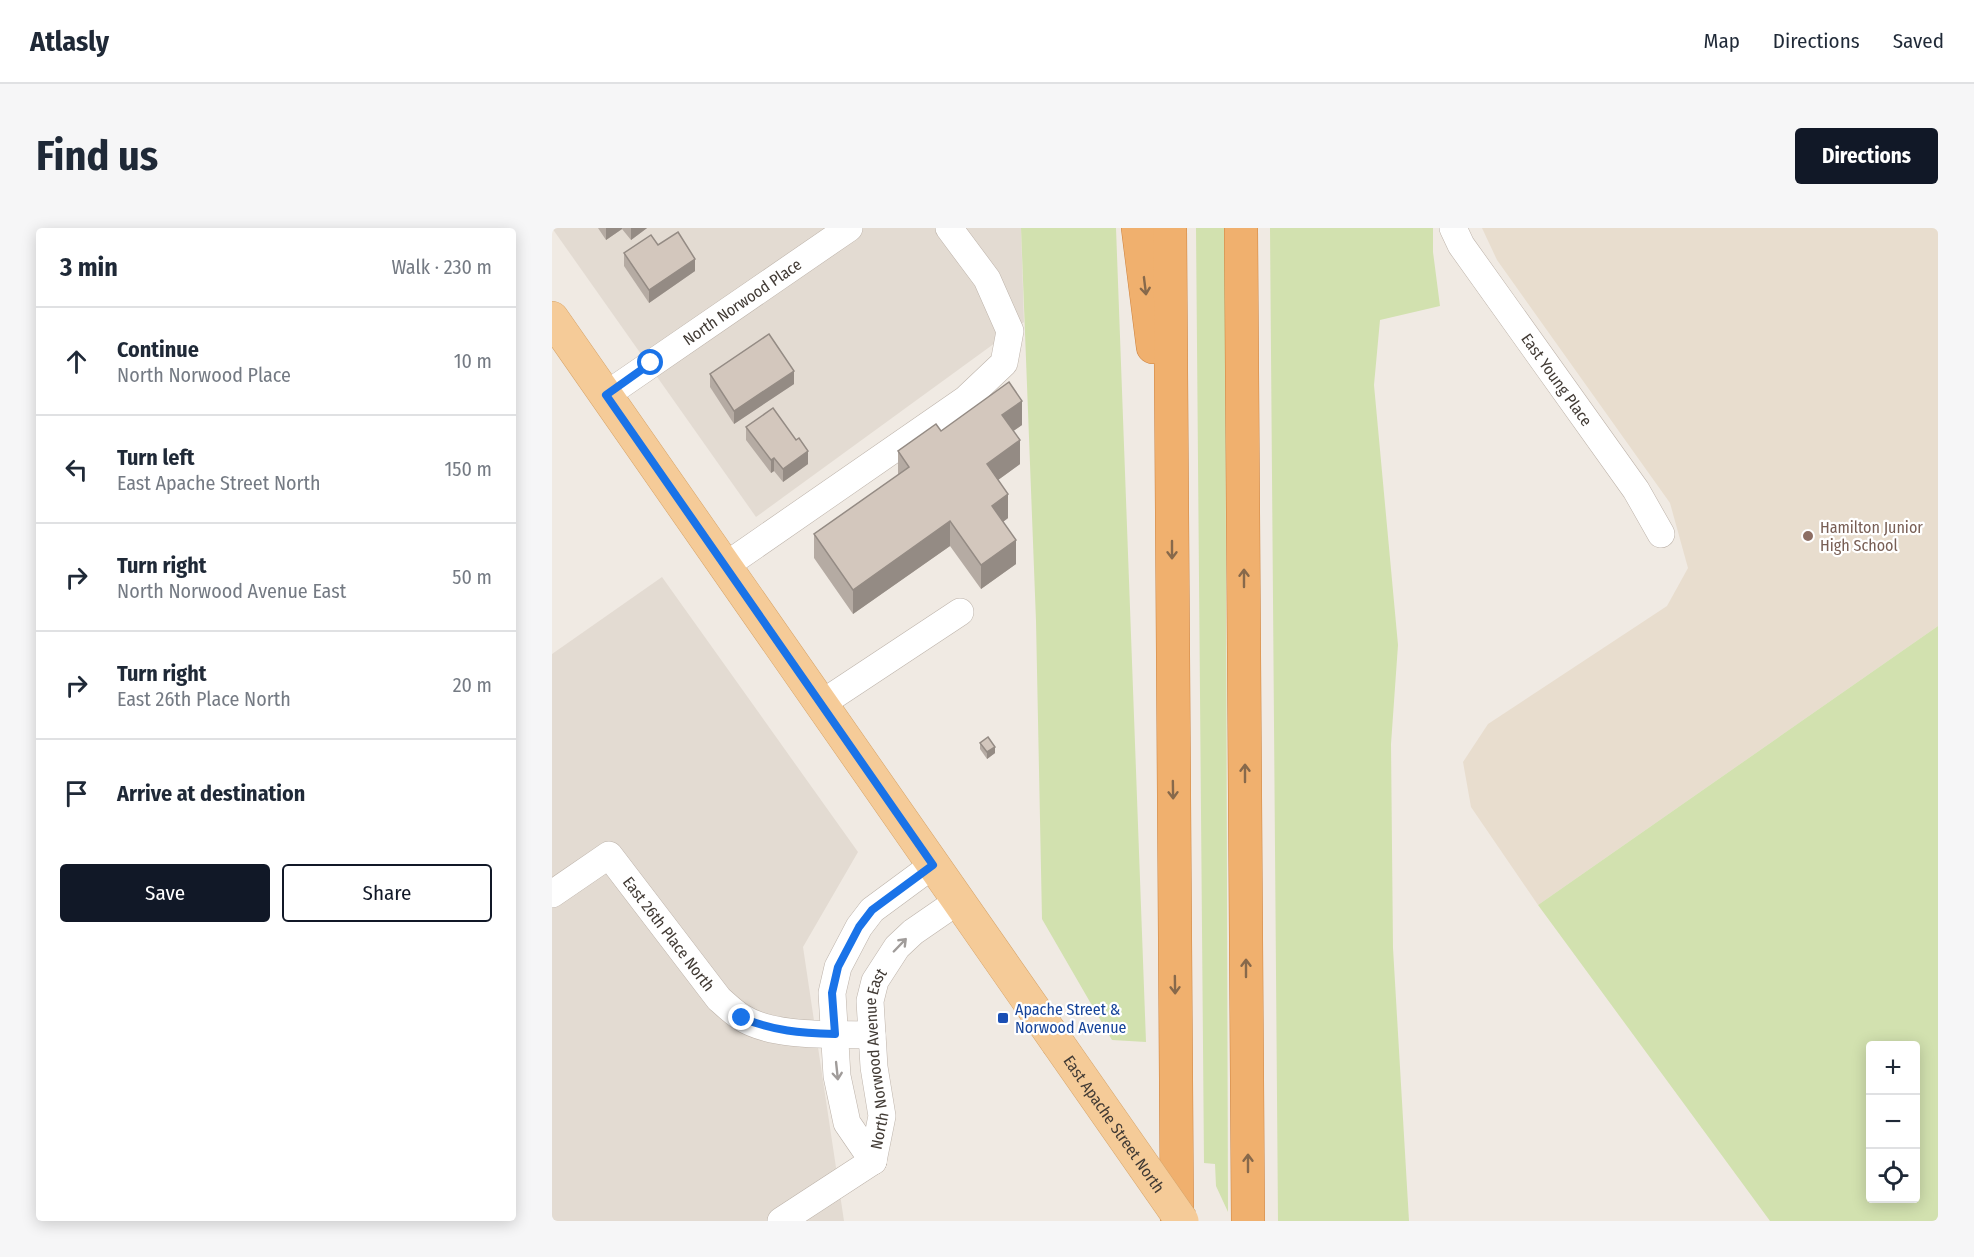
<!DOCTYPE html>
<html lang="en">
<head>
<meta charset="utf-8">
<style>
  body { margin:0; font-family:"Fira Sans Condensed",sans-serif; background:#f6f6f7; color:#1f2937 }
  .controls { position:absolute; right:18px; bottom:18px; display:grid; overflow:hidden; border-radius:6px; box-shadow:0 3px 15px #0003 }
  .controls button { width:54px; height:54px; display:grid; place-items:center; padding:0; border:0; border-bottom:2px solid #e0e1e3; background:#fff; color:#1f2937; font:30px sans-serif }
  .stop { position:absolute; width:18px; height:18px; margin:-14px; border:4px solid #1a73e8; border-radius:50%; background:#fff }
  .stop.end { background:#1a73e8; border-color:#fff; box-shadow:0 2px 6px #0008 }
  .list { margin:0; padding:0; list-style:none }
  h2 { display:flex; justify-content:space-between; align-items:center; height:78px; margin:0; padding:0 24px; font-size:26px }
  h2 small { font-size:20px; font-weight:400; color:#747a83 }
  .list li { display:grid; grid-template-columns:39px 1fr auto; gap:18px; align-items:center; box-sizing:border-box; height:108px; padding:0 24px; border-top:2px solid #e0e1e3 }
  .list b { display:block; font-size:22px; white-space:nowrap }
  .list p { margin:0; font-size:20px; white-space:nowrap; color:#747a83 }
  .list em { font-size:20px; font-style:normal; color:#747a83 }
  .actions { display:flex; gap:12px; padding:18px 24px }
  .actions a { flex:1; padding:14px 0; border:2px solid #111827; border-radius:6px; text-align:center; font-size:21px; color:#111827 }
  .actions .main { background:#111827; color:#fff }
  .icon { flex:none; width:33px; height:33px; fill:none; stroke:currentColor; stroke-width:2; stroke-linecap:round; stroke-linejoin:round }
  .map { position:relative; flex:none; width:1386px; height:993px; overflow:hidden; border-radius:6px }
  header { display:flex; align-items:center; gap:36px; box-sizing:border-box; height:84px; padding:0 30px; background:#fff; border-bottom:2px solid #e0e1e3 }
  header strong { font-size:28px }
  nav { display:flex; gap:33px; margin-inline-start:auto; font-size:21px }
  .intro { display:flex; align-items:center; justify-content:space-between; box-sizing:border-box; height:144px; padding:0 36px }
  h1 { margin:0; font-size:42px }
  .button { padding:15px 27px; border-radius:6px; background:#111827; color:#fff; font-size:21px; font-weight:700 }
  main { display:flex; gap:36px; padding:0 36px }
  aside { flex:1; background:#fff; border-radius:6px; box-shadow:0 3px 15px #0003 }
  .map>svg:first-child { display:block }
  .residential { fill:#e3dbd2 }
  .education { fill:#e8ddce }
  .green { fill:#d2e1af; fill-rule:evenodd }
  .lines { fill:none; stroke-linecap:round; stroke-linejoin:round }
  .minor-casing { stroke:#bdb3aa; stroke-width:28 }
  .major-casing { stroke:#d7a56a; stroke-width:34 }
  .highway-casing { stroke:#ce833f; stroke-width:34 }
  .minor { stroke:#fff; stroke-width:27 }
  .major { stroke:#f5cb98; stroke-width:33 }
  .highway { stroke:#f0b06e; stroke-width:33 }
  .major-bridge-casing { stroke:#d7a56a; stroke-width:34; stroke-linecap:butt }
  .major-bridge { stroke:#f5cb98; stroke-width:33 }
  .wall { fill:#b5aba3 }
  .shaded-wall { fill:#948b84 }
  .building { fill:#d3c7bd; stroke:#948b84; stroke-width:1.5 }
  .oneway { stroke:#87694b }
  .oneway2 { stroke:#a09c9a }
  .route { stroke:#1a73e8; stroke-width:8 }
  .education-dot { fill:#8d6e63; stroke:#fff; stroke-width:2 }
  .transit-dot { fill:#1a4fb4; stroke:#fff; stroke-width:2 }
  .labels { text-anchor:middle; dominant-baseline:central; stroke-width:4.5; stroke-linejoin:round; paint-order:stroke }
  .street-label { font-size:16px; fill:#413a34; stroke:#fff }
  .education-label { font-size:16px; fill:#785e54; stroke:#fff; text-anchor:start }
  .transit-label { font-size:16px; fill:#164399; stroke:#fff; text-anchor:start }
</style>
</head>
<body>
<header>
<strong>Atlasly</strong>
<nav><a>Map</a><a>Directions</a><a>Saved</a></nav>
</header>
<div class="intro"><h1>Find us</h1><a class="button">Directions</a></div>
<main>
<aside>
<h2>3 min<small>Walk · 230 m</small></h2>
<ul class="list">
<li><svg class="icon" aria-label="ahead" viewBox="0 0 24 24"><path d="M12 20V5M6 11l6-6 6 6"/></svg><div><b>Continue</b><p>North Norwood Place</p></div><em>10 m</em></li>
<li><svg class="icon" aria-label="left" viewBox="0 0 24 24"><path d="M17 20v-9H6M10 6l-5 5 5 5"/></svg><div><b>Turn left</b><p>East Apache Street North</p></div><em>150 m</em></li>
<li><svg class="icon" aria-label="right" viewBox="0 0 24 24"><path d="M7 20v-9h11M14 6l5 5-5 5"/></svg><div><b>Turn right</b><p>North Norwood Avenue East</p></div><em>50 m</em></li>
<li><svg class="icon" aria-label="right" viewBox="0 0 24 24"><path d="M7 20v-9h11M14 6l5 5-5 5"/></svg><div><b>Turn right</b><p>East 26th Place North</p></div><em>20 m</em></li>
<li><svg class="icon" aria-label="arrive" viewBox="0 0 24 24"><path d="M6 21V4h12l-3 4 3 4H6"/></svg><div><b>Arrive at destination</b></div></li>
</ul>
<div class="actions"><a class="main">Save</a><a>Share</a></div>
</aside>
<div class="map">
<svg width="1386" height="993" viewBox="0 0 1386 993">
  <rect width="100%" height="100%" fill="#f0eae3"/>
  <g class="residential">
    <path d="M0 0H469L472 94 204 289Z"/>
    <path d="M110 349 306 624 251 719 292 993H0V426Z"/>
  </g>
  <path class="education" d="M930 0H1386V398L986 677 919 579 911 534 936 496 1115 378 1136 340 1118 275 945 32Z"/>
  <g class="green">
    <path d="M469 0H564L594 814 560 812 490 691 484 393Z"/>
    <path d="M644 0H673L676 984 664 958 663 936 652 935Z"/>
    <path d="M718 0H881V24L888 78 828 92 822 157 846 417 839 516 841 720 857 993H726Z"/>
    <path d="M1386 398V993H1218L986 677ZM1318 818H1364V970H1318Z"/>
  </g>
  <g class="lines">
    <g class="minor-casing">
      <g id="minor">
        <path id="s1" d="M901 0 909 17 1084 262 1109 306"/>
        <path id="s2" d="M54 167 297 0"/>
        <path d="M173 338 414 171 452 135 458 103 435 51 397 0"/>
        <path d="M269 476 408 384"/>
        <path id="s3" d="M0 666 57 627 167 771C174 777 181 784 189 789 221 810 282 806 320 807"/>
        <path d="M321 933 295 895 285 848 280 765 286 739 307 699 320 682 381 637"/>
        <path id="s4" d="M321 933 330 888 322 839 318 773 323 753 345 719 361 704 406 673"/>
        <path d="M229 993 321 933"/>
      </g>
    </g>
    <g class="major-casing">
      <path id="major" d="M0 90 505 814"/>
    </g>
    <g class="highway-casing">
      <g id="highway">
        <path d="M586 0 601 119"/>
        <path d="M618 0 625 993"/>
        <path d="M689 0 696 993"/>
      </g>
    </g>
    <use href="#minor" class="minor"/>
    <use href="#major" class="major"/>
    <use href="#highway" class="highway"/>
    <g class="major-bridge-casing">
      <g id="major-bridge">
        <path id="s5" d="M505 814 630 993"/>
      </g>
    </g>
    <use href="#major-bridge" class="major-bridge"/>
  </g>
  <g class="wall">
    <path d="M46 0H95L79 12 70 1 54 12Z"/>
    <path d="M106 17 143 43 97 75 72 38V25Z"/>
    <path d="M158 146 242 156 182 196 158 159Z"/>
    <path d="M470 197 461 203 468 236 446 252 456 290 451 294 464 336 429 361 398 318 301 386 262 330V306L346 247V223L389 203Z"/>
    <path d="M194 199 256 236 231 254 222 243 219 245 194 212Z"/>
    <path d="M428 515 443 525 435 531 428 521Z"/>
  </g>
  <g class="shaded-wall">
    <path d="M54 0H70V1L54 12Z"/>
    <path d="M79 0H95L79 12Z"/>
    <path d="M143 31V43L97 75V62Z"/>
    <path d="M242 143V156L182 196V183Z"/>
    <path d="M470 173V197L450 211V187Z"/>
    <path d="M468 212V236L435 260V236Z"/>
    <path d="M256 223V236L231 254V241Z"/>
    <path d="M222 230V243L219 245V232Z"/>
    <path d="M456 266V290L440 302V278Z"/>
    <path d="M398 293V318L301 386V362Z"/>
    <path d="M464 312V336L429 361V337Z"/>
    <path d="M443 519V525L435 531V524Z"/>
  </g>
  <g class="building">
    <path d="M126 4 143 31 97 62 72 25 99 7 106 17Z"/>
    <path d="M217 106 242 143 182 183 158 146Z"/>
    <path d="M457 154 470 173 450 187 468 212 435 236 456 266 440 278 464 312 429 337 398 293 301 362 262 306 357 239 346 223 384 196 389 203Z"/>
    <path d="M221 180 244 212 247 210 256 223 231 241 222 230 219 232 194 199Z"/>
    <path d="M436 509 443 519 435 524 428 515Z"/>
  </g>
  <defs><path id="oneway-shaft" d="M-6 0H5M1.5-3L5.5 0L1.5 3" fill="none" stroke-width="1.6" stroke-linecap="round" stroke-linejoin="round" transform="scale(1.5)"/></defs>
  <g class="oneway">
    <use href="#oneway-shaft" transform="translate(593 58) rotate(83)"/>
    <use href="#oneway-shaft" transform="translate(620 322) rotate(90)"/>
    <use href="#oneway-shaft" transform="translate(692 350) rotate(-90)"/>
    <use href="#oneway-shaft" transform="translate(693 545) rotate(-90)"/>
    <use href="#oneway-shaft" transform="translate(621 562) rotate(89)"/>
    <use href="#oneway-shaft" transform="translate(694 740) rotate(-90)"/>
    <use href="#oneway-shaft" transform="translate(623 757) rotate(89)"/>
    <use href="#oneway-shaft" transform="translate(696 935) rotate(-90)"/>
  </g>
  <g class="oneway2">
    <use href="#oneway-shaft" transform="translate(348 717) rotate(-46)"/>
    <use href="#oneway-shaft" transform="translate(285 843) rotate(84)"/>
  </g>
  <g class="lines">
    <path class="route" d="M99 135 54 167 381 637 320 682 307 699 286 739 280 765 283 806C247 805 223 803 190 790"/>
  </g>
  <circle class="education-dot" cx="1256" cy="308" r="6"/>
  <rect class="transit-dot" x="445" y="784" width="12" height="12" rx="3"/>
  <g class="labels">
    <g class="street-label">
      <text stroke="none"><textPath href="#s2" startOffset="165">North Norwood Place</textPath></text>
      <text stroke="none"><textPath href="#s1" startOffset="184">East Young Place</textPath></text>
      <text stroke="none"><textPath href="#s3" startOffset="168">East 26th Place North</textPath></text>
      <text stroke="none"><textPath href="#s4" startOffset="104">North Norwood Avenue East</textPath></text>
      <text stroke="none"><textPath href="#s5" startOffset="100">East Apache Street North</textPath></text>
    </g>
    <g class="education-label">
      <text x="1268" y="299">Hamilton Junior<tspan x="1268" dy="18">High School</tspan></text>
    </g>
    <g class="transit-label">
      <text x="463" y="781">Apache Street &amp;<tspan x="463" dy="18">Norwood Avenue</tspan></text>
    </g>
  </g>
</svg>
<div class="controls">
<button>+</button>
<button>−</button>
<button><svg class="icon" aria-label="locate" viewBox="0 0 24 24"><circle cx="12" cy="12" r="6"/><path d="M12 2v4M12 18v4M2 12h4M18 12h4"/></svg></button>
</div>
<div class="stop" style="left:99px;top:135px"></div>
<div class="stop end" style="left:190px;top:790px"></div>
</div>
</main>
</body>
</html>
